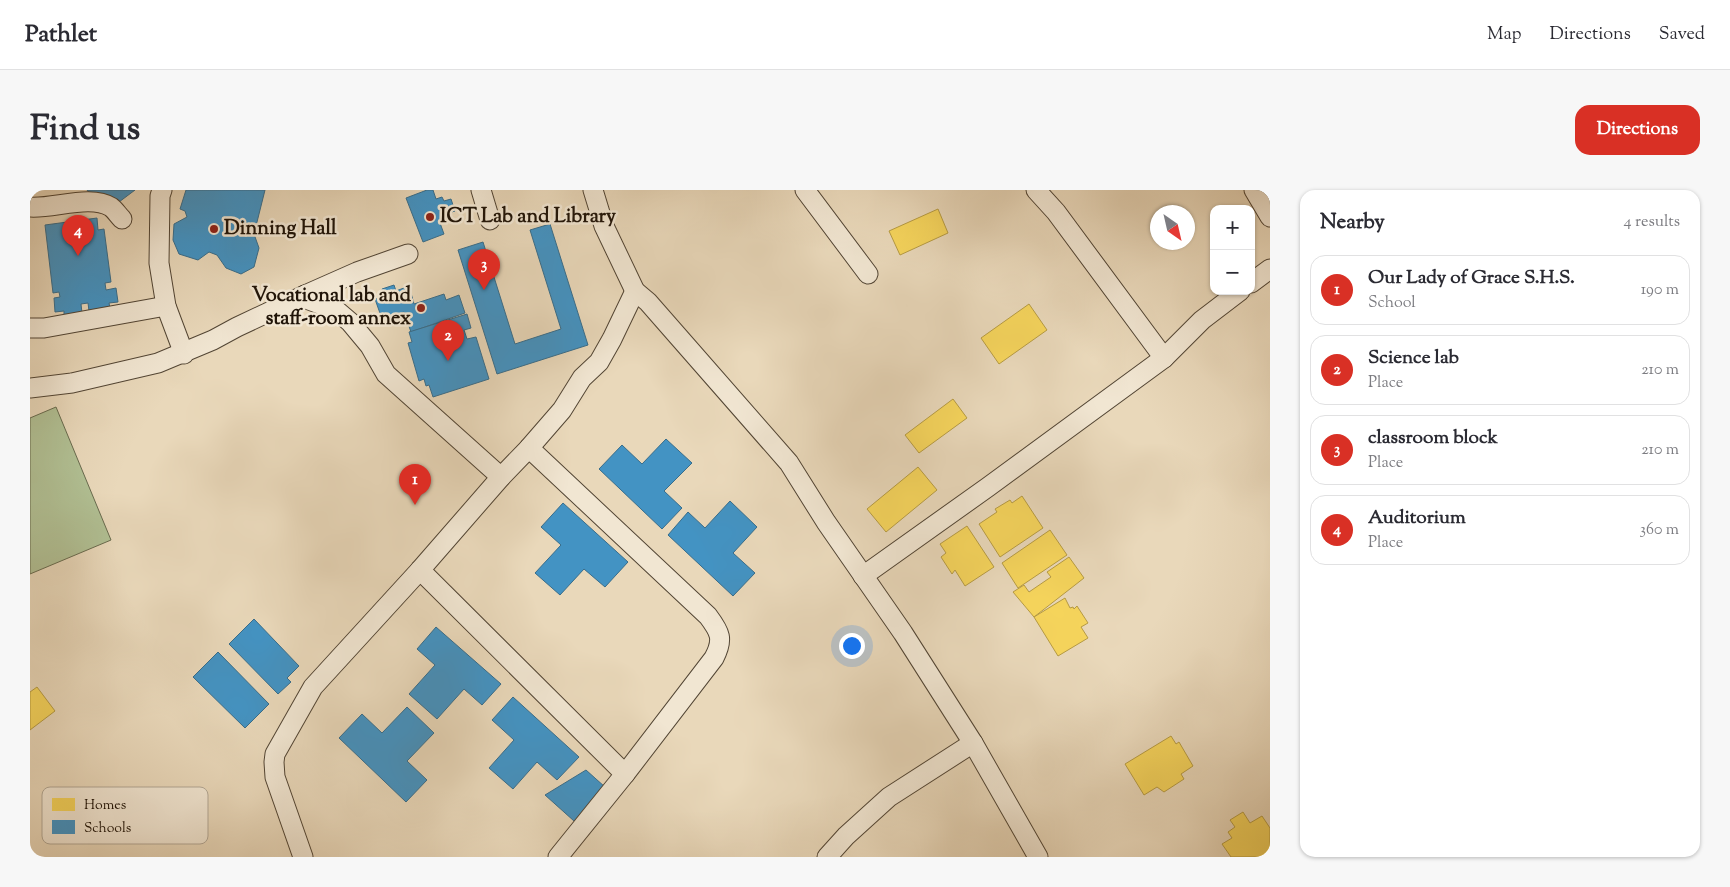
<!DOCTYPE html>
<html lang="en">
<head>
<meta charset="utf-8">
<style>
  body { margin:0; font-family:"Sorts Mill Goudy",serif; background:#f7f7f7; color:#2b2b33 }
  .controls { position:absolute; right:15px; top:15px; display:grid; overflow:hidden; border-radius:10px; box-shadow:0 1px 4px #0004 }
  .controls button { width:45px; height:45px; display:grid; place-items:center; padding:0; border:0; border-bottom:1px solid #e1e1e2; background:#fff; color:#2b2b33; font:25px sans-serif }
  .compass { position:absolute; left:1120px; top:15px; width:45px; height:45px; border-radius:50%; background:#fff; box-shadow:0 1px 4px #0004; rotate:146deg }
  .you { position:absolute; left:821px; top:455px; width:18px; height:18px; margin:-12px; border:4px solid #fff; border-radius:50%; background:#1a73e8; box-shadow:0 0 0 8px #1a73e833 }
  .badge { display:grid; place-items:center; width:32px; height:32px; border-radius:50%; background:#d93025; color:#fff; font-size:16px; font-weight:700 }
  .pin { position:absolute; translate:-50% -41px; filter:drop-shadow(0 1px 2px #0008) }
  .pin::after { content:''; position:absolute; top:26px; width:18px; height:15px; background:inherit; clip-path:polygon(0 0,100% 0,50% 100%) }
  .list { margin:0; padding:0; list-style:none }
  h2 { display:flex; justify-content:space-between; align-items:center; height:65px; margin:0; padding:0 20px; font-size:21px }
  h2 small { font-size:16px; font-weight:400; color:#7c7c81 }
  .list li { display:grid; grid-template-columns:32px 1fr auto; gap:15px; align-items:center; box-sizing:border-box; height:70px; margin:0 10px 10px; padding:0 10px; border:1px solid #e1e1e2; border-radius:15px }
  .list b { display:block; font-size:19px; white-space:nowrap }
  .list p { margin:0; font-size:16px; white-space:nowrap; color:#7c7c81 }
  .list em { font-size:16px; font-style:normal; color:#7c7c81 }
  .map { position:relative; flex:none; width:1240px; height:667px; overflow:hidden; border-radius:15px }
  header { display:flex; align-items:center; gap:30px; box-sizing:border-box; height:70px; padding:0 25px; background:#fff; border-bottom:1px solid #e1e1e2 }
  header strong { font-size:24px }
  nav { display:flex; gap:28px; margin-inline-start:auto; font-size:18px }
  .intro { display:flex; align-items:center; justify-content:space-between; box-sizing:border-box; height:120px; padding:0 30px }
  h1 { margin:0; font-size:35px }
  .button { padding:12px 22px; border-radius:15px; background:#d93025; color:#fff; font-size:18px; font-weight:700 }
  main { display:flex; gap:30px; padding:0 30px }
  aside { flex:1; background:#fff; border-radius:15px; box-shadow:0 1px 4px #0004 }
  .map>svg:first-child { display:block }
  .green { fill:#b1c094; stroke:#686a4e }
  .homes { fill:#f6d55c; stroke:#b69b43 }
  .schools { fill:#4393c3; stroke:#386d8b }
  .lines { fill:none; stroke-linecap:round; stroke-linejoin:round }
  .minor-casing { stroke:#524534; stroke-width:21 }
  .minor { stroke:#f1e6d2; stroke-width:19 }
  .poi-dot { fill:#8f2418; stroke:#f1e6d2; stroke-width:2 }
  .labels { text-anchor:middle; dominant-baseline:central; stroke-width:5; stroke-linejoin:round; paint-order:stroke }
  .poi-label { font-size:20px; font-weight:bold; fill:#201408; stroke:#f1e6d2; text-anchor:start }
  .key { fill:#f1e6d2; stroke:#b2a795; stroke-width:1 }
  .key-label { font-size:14px; fill:#201408 }
</style>
</head>
<body>
<header>
<strong>Pathlet</strong>
<nav><a>Map</a><a>Directions</a><a>Saved</a></nav>
</header>
<div class="intro"><h1>Find us</h1><a class="button">Directions</a></div>
<main>
<div class="map">
<svg width="1240" height="667" viewBox="0 0 1240 667">
  <rect width="100%" height="100%" fill="#e9d8ba"/>
  <filter id="stains"><feTurbulence type="fractalNoise" baseFrequency=".004" numOctaves="4"/><feColorMatrix values="0 0 0 0 .2 0 0 0 0 .09 0 0 0 0 .02 0 0 0 .5 -.17"/></filter>
  <radialGradient id="worn" r=".72"><stop offset=".6" stop-color="#630" stop-opacity="0"/><stop offset="1" stop-color="#630" stop-opacity=".3"/></radialGradient>
  <path class="green" d="M26 217 81 350 0 384V228Z"/>
  <g class="homes">
    <path d="M908 19 918 43 870 65 859 41Z"/>
    <path d="M999 114 1017 140 969 174 951 148Z"/>
    <path d="M923 209 937 228 889 263 875 245Z"/>
    <path d="M888 277 907 300 856 342 837 319Z"/>
    <path d="M992 306 1013 338 970 367 949 334 967 322 965 319 980 310 982 313Z"/>
    <path d="M937 336 964 377 935 396 925 380 922 384 911 367 916 363 910 354Z"/>
    <path d="M1020 340 1037 365 988 398 972 373Z"/>
    <path d="M1039 367 1054 388 1004 427 983 402 994 395 999 402 1021 387 1017 382Z"/>
    <path d="M1035 408 1040 418 1043 417 1044 419 1047 416 1058 433 1051 437 1058 448 1028 466 1004 427Z"/>
    <path d="M7 497 25 521 0 540V502Z"/>
    <path d="M1141 546 1146 554 1149 552 1163 576 1151 584 1154 589 1134 602 1127 597 1114 605 1095 574Z"/>
    <path d="M1213 622 1220 633 1232 626 1240 638V662L1232 667H1201L1192 654 1202 648 1198 642 1205 637 1200 630Z"/>
  </g>
  <g class="schools">
    <path d="M57 0H105L89 12 64 9Z"/>
    <path d="M156 0H235L224 44 229 58 224 77 211 84 196 78 187 65 179 62 168 70 149 64 143 50 144 34 157 27 155 21 150 19Z"/>
    <path d="M397 0H403L406 9 412 7 414 11 421 9 425 21 416 24 418 30 410 33 414 44 393 52 376 8Z"/>
    <path d="M67 28 68 40 74 39 81 92 75 93 76 100 86 98 88 112 79 113 80 118 59 121 58 113 51 114 52 123 34 125V121L25 122 24 108 30 107 29 102 23 103 15 35Z"/>
    <path d="M520 34 558 155 467 184 428 60 453 52 485 154 531 139 500 40Z"/>
    <path d="M364 95 366 101 379 96 384 114 414 104 416 110 429 105 435 123 381 142 374 122 352 129 345 109 354 106 352 99Z"/>
    <path d="M437 124 441 138 434 140 437 149 446 147 459 189 403 207 399 195 396 196 394 189 389 191 378 153 382 152 379 142Z"/>
    <path d="M636 249 662 273 634 301 652 318 632 339 569 279 592 255 612 274Z"/>
    <path d="M700 311 727 337 703 363 725 383 703 406 638 345 658 322 675 338Z"/>
    <path d="M533 313 598 372 575 397 554 379 530 405 505 383 531 355 511 337Z"/>
    <path d="M224 429 269 476 257 488 261 492 248 504 199 454Z"/>
    <path d="M406 437 471 494 452 515 434 499 407 529 379 504 405 475 387 459Z"/>
    <path d="M188 462 239 514 215 538 163 487Z"/>
    <path d="M483 507 549 567 527 590 507 572 483 599 459 578 484 550 462 530Z"/>
    <path d="M377 517 404 543 377 571 397 590 376 612 309 548 332 524 352 543Z"/>
    <path d="M556 580 575 597 544 631 515 605Z"/>
  </g>
  <g class="lines">
    <g class="minor-casing">
      <g id="minor">
        <path d="M132 0 130 6 129 73 136 116 154 164"/>
        <path d="M451 0 460 30"/>
        <path d="M563 0 574 36 605 101 618 112 759 273 796 332 873 443 943 553 1008 667"/>
        <path d="M775 0 838 84"/>
        <path d="M1006 0 1026 22 1134 168"/>
        <path d="M1224 0 1240 27"/>
        <path d="M0 17C23 19 61 4 81 17 85 20 88 25 92 29"/>
        <path d="M1221 93 1240 79"/>
        <path d="M275 105 279 110 306 120 320 132 340 156 356 184 471 287"/>
        <path d="M0 138H14L136 116"/>
        <path d="M0 198 42 193 128 173 183 150 207 137 275 105 327 82 378 64"/>
        <path d="M499 258 678 426C690 442 694 449 684 468L595 584 528 667"/>
        <path d="M390 380 595 584"/>
        <path d="M833 386 958 297 1134 168 1172 130 1210 101"/>
        <path d="M273 667 245 587 244 572 245 564 283 497 390 380 471 287 499 258 532 220 552 188 569 172 582 149 605 101"/>
        <path d="M797 667 816 646 859 607 943 553"/>
      </g>
    </g>
    <use href="#minor" class="minor"/>
  </g>
  <g class="poi-dot">
    <circle cx="400" cy="27" r="5"/>
    <circle cx="184" cy="39" r="5"/>
    <circle cx="391" cy="118" r="5"/>
  </g>
  <g class="labels">
    <g class="poi-label">
      <text x="410" y="27">ICT Lab and Library</text>
      <text x="194" y="39">Dinning Hall</text>
      <text x="381" y="106" text-anchor="end">Vocational lab and<tspan x="381" dy="23">staff-room annex</tspan></text>
    </g>
  </g>
  <rect x="12" y="597" width="166" height="57" rx="8" class="key"/>
  <rect x="22" y="608" width="23" height="13" fill="#f6d55c"/>
  <rect x="22" y="630" width="23" height="14" fill="#4393c3"/>
  <g class="key-label">
    <text x="54" y="619">Homes</text>
    <text x="54" y="642">Schools</text>
  </g>
  <rect width="100%" height="100%" filter="url(#stains)"/>
  <rect width="100%" height="100%" fill="url(#worn)"/>
</svg>
<div class="controls">
<button>+</button>
<button>−</button>
</div>
<svg class="compass" viewBox="-18 -18 36 36"><path d="M0-13l5 13h-10z" fill="#e53935"/><path d="M0 13l5-13h-10z" fill="#7c7c81"/></svg>
<div class="you"></div>
<div class="pin badge" style="left:385px;top:315px">1</div>
<div class="pin badge" style="left:418px;top:171px">2</div>
<div class="pin badge" style="left:454px;top:100px">3</div>
<div class="pin badge" style="left:48px;top:66px">4</div>
</div>
<aside>
<h2>Nearby<small>4 results</small></h2>
<ul class="list">
<li><span class="badge">1</span><div><b>Our Lady of Grace S.H.S.</b><p>School</p></div><em>190 m</em></li>
<li><span class="badge">2</span><div><b>Science lab</b><p>Place</p></div><em>210 m</em></li>
<li><span class="badge">3</span><div><b>classroom block</b><p>Place</p></div><em>210 m</em></li>
<li><span class="badge">4</span><div><b>Auditorium</b><p>Place</p></div><em>360 m</em></li>
</ul>
</aside>
</main>
</body>
</html>
